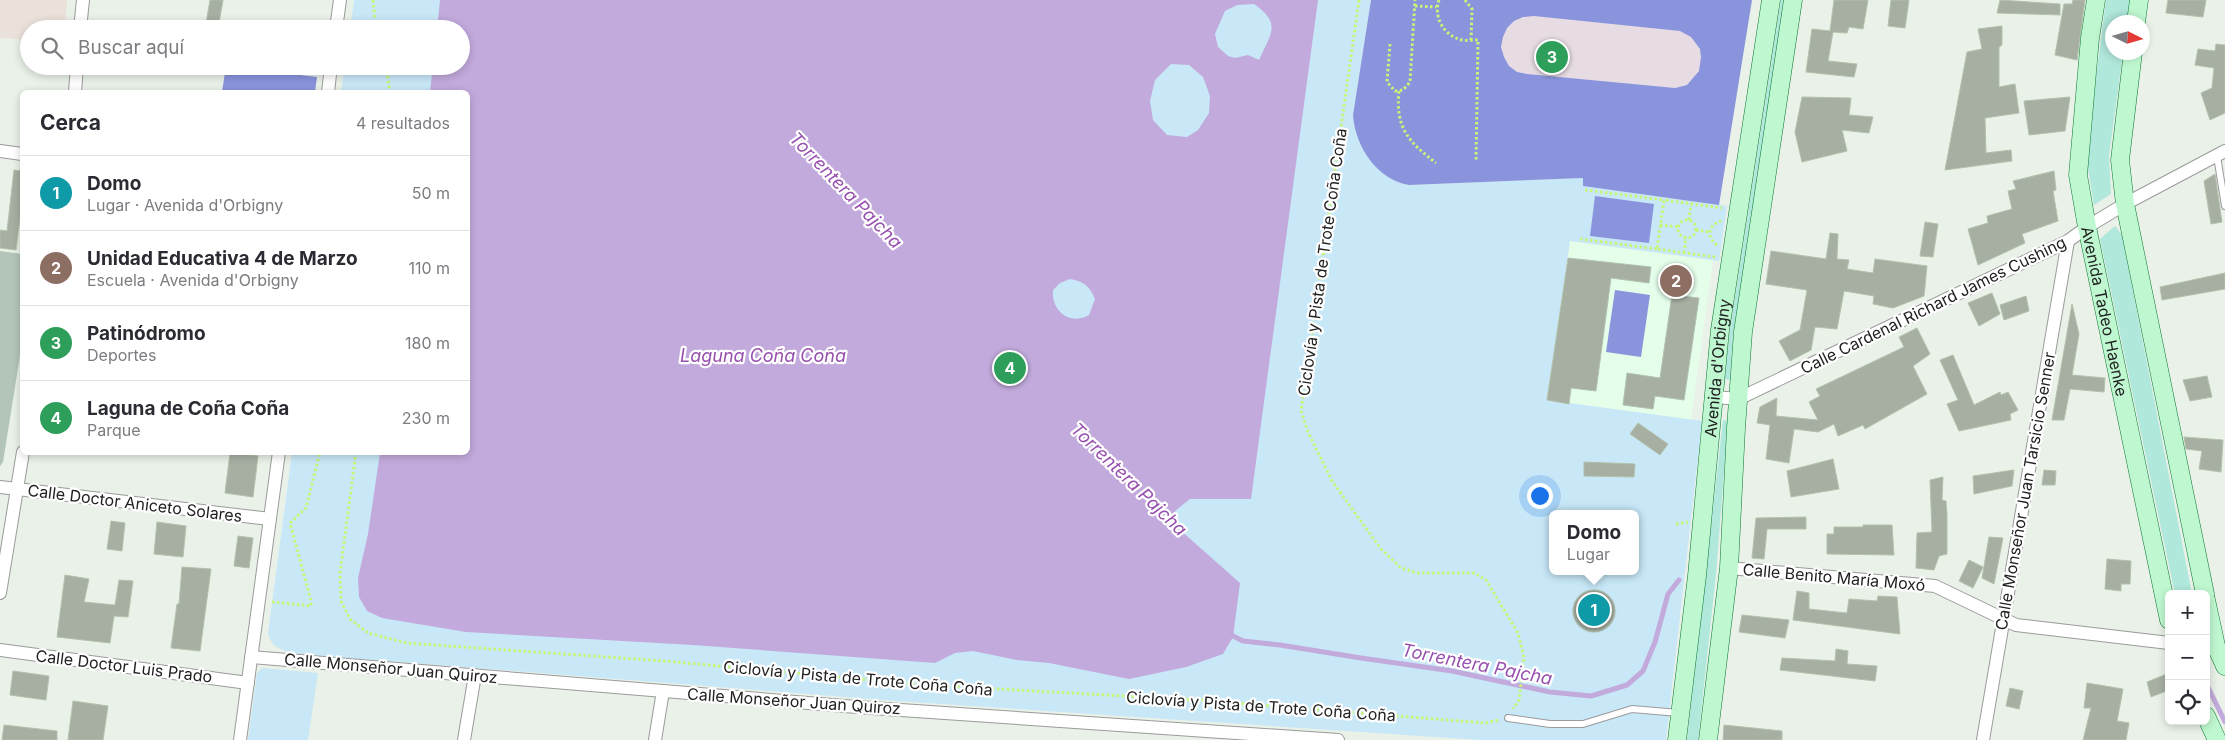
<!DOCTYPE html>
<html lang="es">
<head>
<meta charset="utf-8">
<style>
  body { margin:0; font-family:Inter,sans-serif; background:#f7f7f7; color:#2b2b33 }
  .controls { position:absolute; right:15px; bottom:15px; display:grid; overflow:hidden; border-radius:8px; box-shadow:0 2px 8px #0003 }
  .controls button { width:45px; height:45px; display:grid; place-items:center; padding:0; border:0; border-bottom:1px solid #e1e1e2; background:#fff; color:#2b2b33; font:25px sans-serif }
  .compass { position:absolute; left:2105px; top:15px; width:45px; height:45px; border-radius:50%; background:#fff; box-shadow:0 2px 8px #0003; rotate:95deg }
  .you { position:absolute; left:1539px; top:495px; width:18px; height:18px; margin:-12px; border:4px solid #fff; border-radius:50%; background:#1a73e8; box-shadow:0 0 0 8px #1a73e833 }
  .badge { display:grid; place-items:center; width:32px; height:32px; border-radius:50%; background:#5c7320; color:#fff; font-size:16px; font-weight:700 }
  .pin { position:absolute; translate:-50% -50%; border:2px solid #fff; box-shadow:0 1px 5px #0006 }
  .popup { position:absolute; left:1549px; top:510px; width:90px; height:65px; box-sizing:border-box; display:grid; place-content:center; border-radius:8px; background:#fff; filter:drop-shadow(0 1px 4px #0005); font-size:16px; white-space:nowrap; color:#7c7c81 }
  .popup b { font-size:19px; color:#2b2b33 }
  .popup::after { content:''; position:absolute; left:50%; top:100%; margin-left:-10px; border:10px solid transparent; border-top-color:#fff }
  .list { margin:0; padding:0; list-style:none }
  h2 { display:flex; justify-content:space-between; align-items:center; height:65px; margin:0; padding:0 20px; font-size:21px }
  h2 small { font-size:16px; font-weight:400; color:#7c7c81 }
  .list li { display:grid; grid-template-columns:32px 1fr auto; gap:15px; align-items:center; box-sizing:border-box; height:75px; padding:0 20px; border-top:1px solid #e1e1e2 }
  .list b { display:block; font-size:19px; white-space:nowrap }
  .list p { margin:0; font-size:16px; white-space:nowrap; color:#7c7c81 }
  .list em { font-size:16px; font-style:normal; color:#7c7c81 }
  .icon { flex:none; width:28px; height:28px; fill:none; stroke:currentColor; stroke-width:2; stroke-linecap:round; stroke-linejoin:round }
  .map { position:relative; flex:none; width:2225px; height:740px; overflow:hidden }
  .search { position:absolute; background:#fff; box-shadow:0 2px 8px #0003; left:20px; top:20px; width:450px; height:55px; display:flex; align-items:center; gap:12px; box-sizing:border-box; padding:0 18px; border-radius:28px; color:#7c7c81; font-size:19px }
  .panel { position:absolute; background:#fff; box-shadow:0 2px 8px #0003; left:20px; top:90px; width:450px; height:365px; border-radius:8px }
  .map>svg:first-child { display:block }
  .industrial { fill:#eae1da }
  .education { fill:#e4feea }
  .construction { fill:#b3c5b8 }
  .grass { fill:#b0e8db }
  .park { fill:#c8e8f8; fill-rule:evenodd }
  .pitch { fill:#8a94dc }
  .plaza { fill:#e7dce4 }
  .water { fill:#c2aadc; fill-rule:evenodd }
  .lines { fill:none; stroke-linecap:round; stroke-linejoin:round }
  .stream { stroke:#c2aadc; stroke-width:5 }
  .building { fill:#a7afa3; stroke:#b2c2ab }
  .lane-casing { stroke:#9b9b9b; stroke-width:8 }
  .street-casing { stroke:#9b9b9b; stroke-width:14 }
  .secondary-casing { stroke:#097631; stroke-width:19 }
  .path { stroke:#c7f575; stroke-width:3; stroke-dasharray:2.5 2.5; stroke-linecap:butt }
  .lane { stroke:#fff; stroke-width:6 }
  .street { stroke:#fff; stroke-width:12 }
  .secondary { stroke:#bff8d0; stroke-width:18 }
  .labels { text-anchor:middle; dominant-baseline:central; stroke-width:4.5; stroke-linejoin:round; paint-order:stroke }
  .street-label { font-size:16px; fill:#212121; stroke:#fff }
  .water-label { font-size:18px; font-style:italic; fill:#9750ae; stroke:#fff }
</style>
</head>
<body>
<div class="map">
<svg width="2225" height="740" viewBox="0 0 2225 740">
  <rect width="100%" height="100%" fill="#e9f1e8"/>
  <path class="industrial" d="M0 0H67L65 29H29V40L0 38Z"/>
  <path class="education" d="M1570 241 1713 260 1691 420 1547 400Z"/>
  <path class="construction" d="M0 251 22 254V343L3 462 0 466Z"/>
  <g class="grass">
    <path d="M1781 0H1786L1733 336 1730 380 1725 379 1729 336Z"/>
    <path d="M2106 0H2130L2127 22H2112V52L2123 53 2109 156 2111 194 2094 205 2086 156Z"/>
    <path d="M2115 226 2122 235 2192 594H2175L2100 239Z"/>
    <path d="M1723 420 1728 421 1716 574 1698 740H1687Z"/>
  </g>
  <g class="park">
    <path d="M354 0H1371L1353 115C1355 143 1380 181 1409 185L1583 178V186L1727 206 1719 261 1570 241 1547 400 1702 421 1666 740H1481L897 701 297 654C283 650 271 648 268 633L292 453 468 452V92H341L345 66H461V29H350ZM1553 514H1635V571H1553Z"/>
    <path d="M262 668 318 673 308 740H248L257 673Z"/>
  </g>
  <g class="pitch">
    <path d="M1371 0H1752L1719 205 1583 186V178L1409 185C1377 180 1355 146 1353 115Z"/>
    <path d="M226 66 317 77 315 92H222Z"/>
    <path d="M1595 196 1654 204 1649 243 1590 236Z"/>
    <path d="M1615 290 1650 295 1641 357 1606 352Z"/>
  </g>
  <path class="plaza" d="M1534 16 1680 31 1691 37 1700 49 1701 57 1699 71 1687 85 1675 88 1527 74 1517 72 1509 66 1504 57 1501 47 1503 37 1507 28 1514 21 1523 17Z"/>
  <path class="water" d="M440 0H1318L1251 499H1190L1175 511 1179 529 1240 583 1233 637 1223 654 1186 667 1129 679 1049 663 1017 660 973 651 955 653 935 663 693 645 466 632 382 618 367 611 359 597 358 578 368 534 380 453 468 452V92H430L433 66H461V29H437ZM1254 4C1282 24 1271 33 1259 60L1248 55 1235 58 1228 56 1218 47 1215 34 1225 11 1237 5ZM1171 64 1189 65 1203 77 1210 96 1209 113 1198 130 1187 137 1167 135 1153 120 1150 101 1155 80ZM1070 279C1083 281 1090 286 1095 299L1089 315C1070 326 1051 311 1053 290L1060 283Z"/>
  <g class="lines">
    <g class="stream">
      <path d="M1229 634 1243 641 1280 645 1361 658 1452 671 1550 692 1591 696 1627 685 1643 671 1655 642 1668 594 1679 580"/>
      <path d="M2206 683 2225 722"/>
    </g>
  </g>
  <g class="building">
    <path d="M210 0H223L218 29H205Z"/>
    <path d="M1834 0H1868L1863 29 1849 27 1847 33 1833 32 1828 61 1857 64 1854 77 1806 72 1812 29 1830 31Z"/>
    <path d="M1891 0H1909L1905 28 1888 26Z"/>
    <path d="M2000 0 2060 4V15L1997 13Z"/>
    <path d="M2073 0H2085L2077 60 2055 55 2064 4H2072Z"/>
    <path d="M2168 0H2206L2203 17 2166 13Z"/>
    <path d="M2002 26V45L1999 47V87L2015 84 2019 113 1985 118 1986 153 2011 150 2012 161 1945 170 1967 52 1982 49 1978 29Z"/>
    <path d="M2216 44 2225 45V113L2210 120 2201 93 2212 88 2214 68 2195 65 2198 49 2215 51Z"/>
    <path d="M1802 97 1851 98 1849 115 1873 117 1869 133 1842 130 1847 151 1802 162 1795 132Z"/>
    <path d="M2070 97 2065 131 2029 135 2024 101Z"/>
    <path d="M14 170 22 171V202L16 250 0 248V230L7 231Z"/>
    <path d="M2054 171 2056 190 2053 191 2058 221 2022 234 2025 243 1978 265 1968 229 1988 223 1987 216 2012 209 2008 191 2016 189 2013 181Z"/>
    <path d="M2215 174 2222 222 2211 224 2204 181Z"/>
    <path d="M1925 222 1938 224 1933 257 1920 256Z"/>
    <path d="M1830 233 1838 234 1837 259 1849 260 1847 269 1873 273 1875 259 1927 266 1924 296 1893 308 1873 304 1874 296 1844 291 1837 329 1815 327 1811 350 1790 361 1779 341 1800 330 1807 290 1766 284 1771 251 1826 259Z"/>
    <path d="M1568 258 1651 267 1649 283 1611 278 1596 391 1571 388 1569 404 1547 400Z"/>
    <path d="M2225 273V289L2162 300 2160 287Z"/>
    <path d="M1992 293 2000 314 1979 326 1968 303Z"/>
    <path d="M1672 295 1699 298 1684 400 1655 396 1653 409 1623 405 1627 373 1660 378Z"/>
    <path d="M2026 296 2029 311 2004 320 2000 305Z"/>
    <path d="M2072 304 2079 334 2072 375 2105 378 2104 392 2070 389 2064 420H2052Z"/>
    <path d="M1917 328 1930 354 1913 366 1927 394 1865 429 1863 425 1838 436 1834 424 1818 432 1794 429 1789 463 1766 459 1770 425 1757 423 1760 407 1777 398 1776 416 1818 420 1809 402 1820 396 1816 389 1904 347 1899 337Z"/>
    <path d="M1953 355 1974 405 2000 392 2001 395 2008 392 2018 410 2010 414 2011 420 1959 431 1947 404 1958 400 1940 360Z"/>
    <path d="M2207 376 2212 397 2190 401 2183 380Z"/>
    <path d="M1638 423 1668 444 1660 455 1630 434Z"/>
    <path d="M2184 437 2223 440 2221 472 2199 469 2202 451 2186 449Z"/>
    <path d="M230 453 258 456 253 497 225 493Z"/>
    <path d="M1833 459 1839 489 1791 497 1787 471Z"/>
    <path d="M1584 462 1635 464 1634 477 1584 476Z"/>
    <path d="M2014 470 2012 486 1974 494 1973 476Z"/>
    <path d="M2044 470 2056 471 2055 485H2042Z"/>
    <path d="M1943 477 1942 500 1946 501 1947 514V554L1939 556 1934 570 1916 568 1917 533 1932 532 1930 480Z"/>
    <path d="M1806 517V529H1767L1764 559 1752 558 1756 518Z"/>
    <path d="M111 521 125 523 122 551 107 549Z"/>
    <path d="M157 522 186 526 183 557 154 554Z"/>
    <path d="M1863 525H1892L1894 555 1827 554V534H1834V527H1863Z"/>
    <path d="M238 536 253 538 249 568 234 566Z"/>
    <path d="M1989 537 2003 538 1994 584 1982 578Z"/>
    <path d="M2107 559 2131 561 2130 584H2121V591L2105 589Z"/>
    <path d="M1969 560 1983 567 1973 588 1959 581Z"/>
    <path d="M182 567 211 569 200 651 171 648 177 604H179Z"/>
    <path d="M65 575 89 579 84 602 115 605 119 580 133 581 128 617 114 616 110 643 57 637Z"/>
    <circle cx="1594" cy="611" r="21"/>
    <path d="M1797 591 1809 593V609L1847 613 1849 599 1877 601 1878 596 1897 597 1900 634 1793 620Z"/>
    <path d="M1742 615 1789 620 1785 638 1739 632Z"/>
    <path d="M1836 649 1848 651 1847 664 1877 666 1875 681 1780 670 1782 658 1835 661Z"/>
    <path d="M13 671 49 676 46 700 10 695Z"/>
    <path d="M2169 673V690L2151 697 2147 682Z"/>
    <path d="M2087 683 2123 689 2117 721 2129 723 2126 740H2083L2091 708H2084Z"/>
    <path d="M2010 688 2023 691 2019 709 2006 706Z"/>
    <path d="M73 701 108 706 103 740H68Z"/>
    <path d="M4 725 57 731V740H2Z"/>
    <path d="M1724 725 1782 731V740H1723Z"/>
  </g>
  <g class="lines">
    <g class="lane-casing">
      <g id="lane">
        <path d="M2217 156 2225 206"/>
        <path d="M1508 718 1550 724H1583L1632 709 1679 713"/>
      </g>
    </g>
    <g class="street-casing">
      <g id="street">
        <path d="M80 29 83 0"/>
        <path d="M336 29 340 0"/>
        <path d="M75 92 77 66"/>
        <path d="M328 92 331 66"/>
        <path d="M0 151 22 154"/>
        <path d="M1715 397 1738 399 2068 241 2087 227 2125 204 2225 151"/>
        <path d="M0 487 270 519"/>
        <path d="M1729 568 1935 586 2016 625 2169 643"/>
        <path d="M0 593 23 452"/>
        <path d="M0 650 248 683"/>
        <path d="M251 657 857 707 1338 740"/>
        <path d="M240 740 279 452"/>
        <path d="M464 740 475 675"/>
        <path d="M655 740 663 691"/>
        <path d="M1983 740 2068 241"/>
      </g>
    </g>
    <g class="secondary-casing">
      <g id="secondary">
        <path id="s1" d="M2096 0 2090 38 2078 175 2087 227 2169 620"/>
        <path d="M2136 22 2139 0"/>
        <path d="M2133 52 2120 160 2125 204 2205 594"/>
        <path d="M2206 600 2216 646 2225 666"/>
        <path d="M2206 716 2217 740"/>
        <path id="s2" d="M1677 740 1697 576 1720 330 1771 0"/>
        <path d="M1708 740 1729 568 1736 428 1743 332 1793 0"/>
      </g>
    </g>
    <g class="path">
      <path d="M373 0 376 29"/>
      <path d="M1359 0 1301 411 1308 432 1332 481 1381 549 1401 568 1417 573H1474L1486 580 1518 633 1524 658 1519 700 1513 709"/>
      <path d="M1439 0C1433 17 1444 36 1462 40 1467 41 1473 40 1478 40L1476 161"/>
      <path d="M1465 0 1472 9 1471 40"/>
      <path d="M1415 6 1436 7"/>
      <path d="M1390 44 1387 82 1395 91 1403 90 1410 82 1415 0"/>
      <path d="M386 66 390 92"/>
      <path d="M1399 91C1395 128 1409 142 1436 163"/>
      <path d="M1585 190 1664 200"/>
      <path d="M1689 220 1691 204"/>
      <circle cx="1687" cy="229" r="9"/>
      <path d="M1660 225 1679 227"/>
      <path d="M1696 230 1709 232"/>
      <path d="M1580 239 1657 249"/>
      <path d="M1717 245C1706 237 1708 225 1721 221"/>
      <path d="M1684 253 1686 237"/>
      <path d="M1715 257 1657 249 1664 200 1722 208"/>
      <path d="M356 452 340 573 341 601 350 619 368 633 406 643 664 661 926 685 1197 700 1485 723 1499 720"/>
      <path d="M1676 524 1688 522"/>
      <path d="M272 602 311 606V601L290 523 306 508 320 452"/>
    </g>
    <use href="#lane" class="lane"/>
    <use href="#street" class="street"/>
    <use href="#secondary" class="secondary"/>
  </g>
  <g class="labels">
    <g class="street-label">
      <text transform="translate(1322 262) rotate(-82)">Ciclovía y Pista de Trote Coña Coña</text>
      <text transform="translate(1933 305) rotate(-26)">Calle Cardenal Richard James Cushing</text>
      <text stroke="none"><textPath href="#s1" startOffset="315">Avenida Tadeo Haenke</textPath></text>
      <text stroke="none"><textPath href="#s2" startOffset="374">Avenida d'Orbigny</textPath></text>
      <text transform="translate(2025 491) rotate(-80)">Calle Monseñor Juan Tarsicio Senner</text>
      <text transform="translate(135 503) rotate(7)">Calle Doctor Aniceto Solares</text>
      <text transform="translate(1834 577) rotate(5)">Calle Benito María Moxó</text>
      <text transform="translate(124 666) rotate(7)">Calle Doctor Luis Prado</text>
      <text transform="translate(391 668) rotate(5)">Calle Monseñor Juan Quiroz</text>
      <text transform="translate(858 678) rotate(5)">Ciclovía y Pista de Trote Coña Coña</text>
      <text transform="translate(794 701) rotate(4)">Calle Monseñor Juan Quiroz</text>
      <text transform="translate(1261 706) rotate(4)">Ciclovía y Pista de Trote Coña Coña</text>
    </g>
    <g class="water-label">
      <text transform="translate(846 190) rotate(46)">Torrentera Pajcha</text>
      <text x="763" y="355">Laguna Coña Coña</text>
      <text transform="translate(1129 479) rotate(44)">Torrentera Pajcha</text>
      <text transform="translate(1477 664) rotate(11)">Torrentera Pajcha</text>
    </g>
  </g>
</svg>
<div class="controls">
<button>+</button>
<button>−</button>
<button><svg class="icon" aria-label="locate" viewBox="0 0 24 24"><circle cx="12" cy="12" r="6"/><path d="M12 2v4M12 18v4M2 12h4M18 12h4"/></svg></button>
</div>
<svg class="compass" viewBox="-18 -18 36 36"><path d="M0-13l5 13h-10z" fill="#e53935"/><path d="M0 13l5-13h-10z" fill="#7c7c81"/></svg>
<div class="you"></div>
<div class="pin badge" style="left:1594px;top:610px;background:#0f9aa8">1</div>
<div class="popup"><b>Domo</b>Lugar</div>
<div class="pin badge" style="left:1676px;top:281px;background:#8d6e63">2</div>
<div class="pin badge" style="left:1552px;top:57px;background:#2e9e5b">3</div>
<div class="pin badge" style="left:1010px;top:368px;background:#2e9e5b">4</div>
<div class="search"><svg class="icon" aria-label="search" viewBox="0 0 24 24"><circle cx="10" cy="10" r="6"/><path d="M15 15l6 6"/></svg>Buscar aquí</div>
<section class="panel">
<h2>Cerca<small>4 resultados</small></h2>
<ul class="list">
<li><span class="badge" style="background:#0f9aa8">1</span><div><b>Domo</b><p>Lugar · Avenida d'Orbigny</p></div><em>50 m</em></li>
<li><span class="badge" style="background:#8d6e63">2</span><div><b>Unidad Educativa 4 de Marzo</b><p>Escuela · Avenida d'Orbigny</p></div><em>110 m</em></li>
<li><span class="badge" style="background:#2e9e5b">3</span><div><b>Patinódromo</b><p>Deportes</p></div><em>180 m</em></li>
<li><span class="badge" style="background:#2e9e5b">4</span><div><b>Laguna de Coña Coña</b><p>Parque</p></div><em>230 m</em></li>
</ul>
</section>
</div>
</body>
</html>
